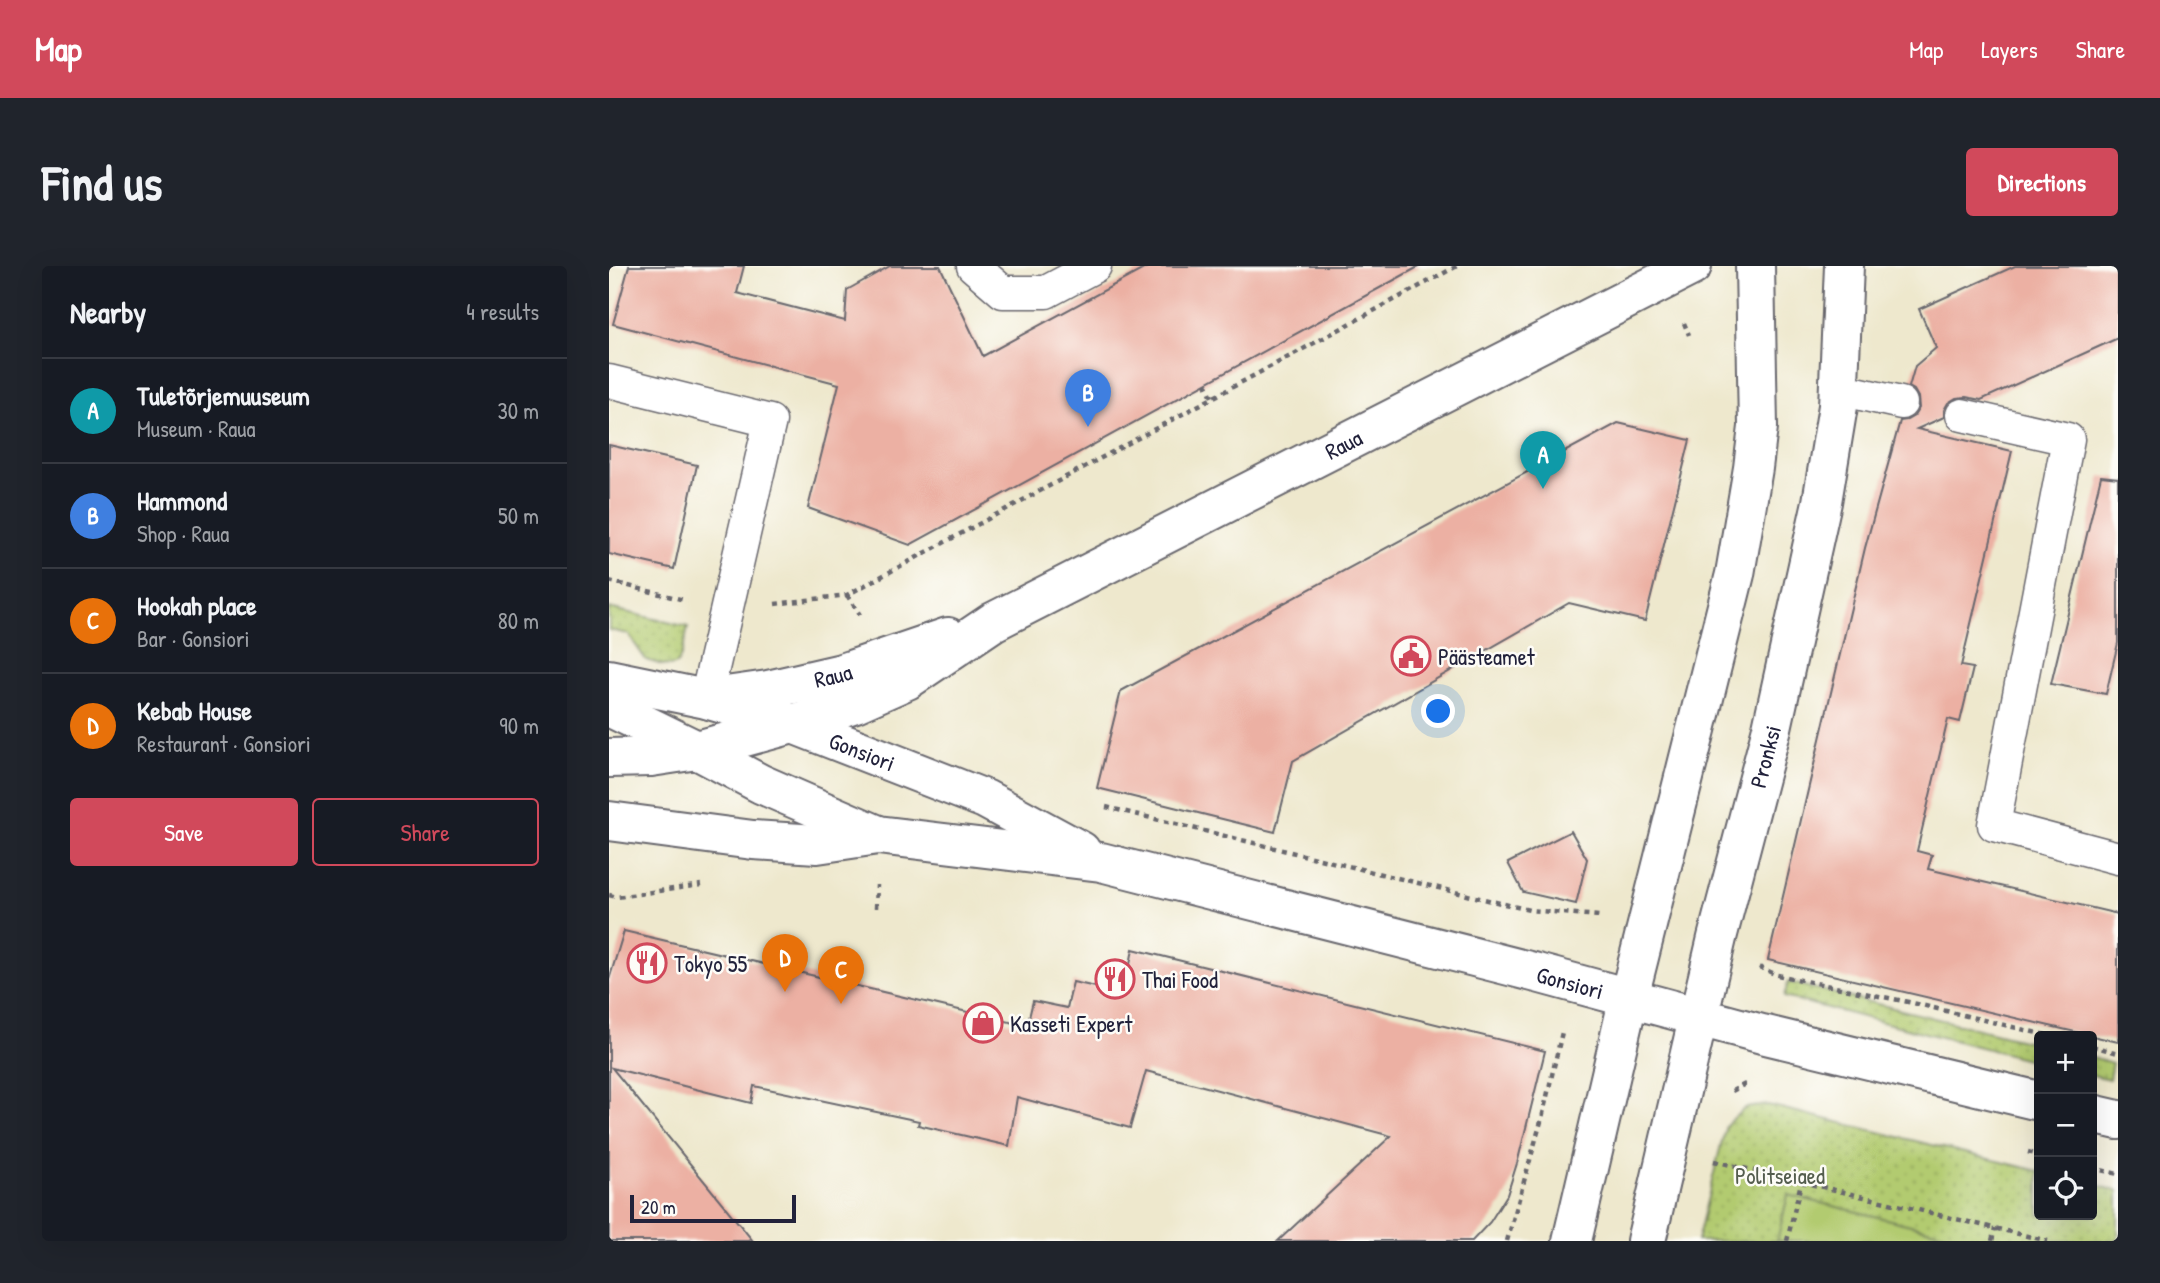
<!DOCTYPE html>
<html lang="en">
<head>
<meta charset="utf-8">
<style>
  body { margin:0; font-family:"Patrick Hand",sans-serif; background:#20242c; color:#f1f3f6 }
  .controls { position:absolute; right:21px; bottom:21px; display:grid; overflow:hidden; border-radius:7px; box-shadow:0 7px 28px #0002 }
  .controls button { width:63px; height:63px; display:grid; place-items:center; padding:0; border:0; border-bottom:2px solid #363941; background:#171b24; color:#f1f3f6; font:35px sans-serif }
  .scale { position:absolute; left:21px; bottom:18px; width:166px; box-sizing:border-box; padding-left:7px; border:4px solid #22223b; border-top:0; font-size:19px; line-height:24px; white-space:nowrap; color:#22223b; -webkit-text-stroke:5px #fdfcf7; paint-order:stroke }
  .you { position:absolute; left:830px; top:446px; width:24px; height:24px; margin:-18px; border:5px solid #fff; border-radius:50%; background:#1a73e8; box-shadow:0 0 0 10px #1a73e833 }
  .badge { display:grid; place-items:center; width:46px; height:46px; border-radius:50%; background:#d1495b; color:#fff; font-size:23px; font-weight:700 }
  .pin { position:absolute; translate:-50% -58px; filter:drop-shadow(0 2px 4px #0008) }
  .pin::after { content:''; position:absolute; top:37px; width:24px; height:21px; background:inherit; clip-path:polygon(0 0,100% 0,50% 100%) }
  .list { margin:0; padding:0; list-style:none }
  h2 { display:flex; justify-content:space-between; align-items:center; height:91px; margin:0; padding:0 28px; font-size:30px }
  h2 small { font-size:23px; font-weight:400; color:#9ea1a6 }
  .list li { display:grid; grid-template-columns:46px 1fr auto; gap:21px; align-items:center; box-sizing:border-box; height:105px; padding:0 28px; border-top:2px solid #363941 }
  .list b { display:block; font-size:26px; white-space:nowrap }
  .list p { margin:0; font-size:23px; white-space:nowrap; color:#9ea1a6 }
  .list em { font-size:23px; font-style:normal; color:#9ea1a6 }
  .actions { display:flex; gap:14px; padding:21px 28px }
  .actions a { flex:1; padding:16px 0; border:2px solid #d1495b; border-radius:7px; text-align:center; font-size:24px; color:#d1495b }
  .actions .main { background:#d1495b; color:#fff }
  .icon { flex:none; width:38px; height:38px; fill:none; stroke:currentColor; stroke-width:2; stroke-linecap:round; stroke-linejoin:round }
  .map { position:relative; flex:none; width:1509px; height:975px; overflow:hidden; border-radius:7px }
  header { display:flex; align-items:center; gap:42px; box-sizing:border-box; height:98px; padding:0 35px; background:#d1495b; color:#fff }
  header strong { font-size:33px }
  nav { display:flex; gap:38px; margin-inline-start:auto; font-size:24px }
  .intro { display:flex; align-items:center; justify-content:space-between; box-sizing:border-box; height:168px; padding:0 42px }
  h1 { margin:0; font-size:49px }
  .button { padding:18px 32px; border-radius:7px; background:#d1495b; color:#fff; font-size:24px; font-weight:700 }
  main { display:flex; gap:42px; padding:0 42px }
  aside { flex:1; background:#171b24; border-radius:7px; box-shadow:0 7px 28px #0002 }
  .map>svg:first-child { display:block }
  .grass { fill:url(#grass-dots); stroke:#6a7656; stroke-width:2 }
  .garden { fill:#b2cb70; stroke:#6a7656; stroke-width:2 }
  .building { fill:#ecb0a3 }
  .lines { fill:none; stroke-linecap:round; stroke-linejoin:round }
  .lane-casing { stroke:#69676e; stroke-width:35 }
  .secondary-casing { stroke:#69676e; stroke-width:42 }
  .path { stroke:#69676e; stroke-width:4.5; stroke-dasharray:5 5; stroke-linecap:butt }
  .lane { stroke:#fff; stroke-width:32 }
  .secondary { stroke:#fff; stroke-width:38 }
  .labels { text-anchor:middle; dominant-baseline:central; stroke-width:5; stroke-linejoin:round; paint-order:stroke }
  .street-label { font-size:23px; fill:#22223b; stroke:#fdfcf7 }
  .poi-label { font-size:23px; fill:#22223b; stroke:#fdfcf7; text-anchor:start }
  .park-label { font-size:23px; fill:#545d4e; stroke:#fdfcf7 }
</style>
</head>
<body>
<header>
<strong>Map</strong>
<nav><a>Map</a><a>Layers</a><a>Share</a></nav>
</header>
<div class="intro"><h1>Find us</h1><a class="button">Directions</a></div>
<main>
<aside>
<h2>Nearby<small>4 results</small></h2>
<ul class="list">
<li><span class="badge" style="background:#0f9aa8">A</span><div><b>Tuletõrjemuuseum</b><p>Museum · Raua</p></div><em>30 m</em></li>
<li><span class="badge" style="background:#3f7fe0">B</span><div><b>Hammond</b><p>Shop · Raua</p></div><em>50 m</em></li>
<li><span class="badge" style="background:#e8710a">C</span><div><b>Hookah place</b><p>Bar · Gonsiori</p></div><em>80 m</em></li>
<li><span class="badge" style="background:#e8710a">D</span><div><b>Kebab House</b><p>Restaurant · Gonsiori</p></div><em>90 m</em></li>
</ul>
<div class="actions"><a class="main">Save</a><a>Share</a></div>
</aside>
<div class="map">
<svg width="1509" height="975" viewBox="0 0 1509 975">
  <defs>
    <pattern id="grass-dots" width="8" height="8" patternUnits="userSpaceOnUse" patternTransform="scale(1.75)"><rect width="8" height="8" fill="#b2cb70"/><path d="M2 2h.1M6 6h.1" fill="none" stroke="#99ae62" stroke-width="1.8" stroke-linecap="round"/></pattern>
  </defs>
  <rect width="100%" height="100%" fill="#fdfcf7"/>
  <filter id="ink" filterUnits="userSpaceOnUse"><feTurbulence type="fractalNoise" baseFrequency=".0143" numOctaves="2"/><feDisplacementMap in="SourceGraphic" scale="14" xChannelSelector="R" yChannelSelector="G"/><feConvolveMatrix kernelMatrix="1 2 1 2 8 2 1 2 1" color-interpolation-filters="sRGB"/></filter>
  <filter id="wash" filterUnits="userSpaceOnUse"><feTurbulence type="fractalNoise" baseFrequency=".00686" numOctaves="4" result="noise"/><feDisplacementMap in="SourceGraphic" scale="28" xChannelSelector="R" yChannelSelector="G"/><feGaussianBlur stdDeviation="1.57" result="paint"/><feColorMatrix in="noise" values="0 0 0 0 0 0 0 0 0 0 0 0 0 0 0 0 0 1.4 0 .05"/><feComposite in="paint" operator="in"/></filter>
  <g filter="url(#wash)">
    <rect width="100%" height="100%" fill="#eee8cd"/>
    <g class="grass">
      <path d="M0 342 79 361C77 369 73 396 66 399 58 402 44 396 37 394L19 368 0 364Z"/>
      <path d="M1179 716 1430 778V796L1175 731Z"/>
      <path d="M1483 791 1503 797 1500 813 1483 809Z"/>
      <path d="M1159 839 1430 905V949H1483V918L1509 925V975H1088L1117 859 1136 842Z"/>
    </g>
    <path class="garden" d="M1179 929 1359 973V975H1168Z"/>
    <g id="blocks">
      <g class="building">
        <path d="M20 0H135L128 27 236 55 238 24 281 0H331L374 90 540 0H811L301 279 199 242 230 118 4 58Z"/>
        <path d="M1406 0H1509V72L1372 134 1357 131 1347 132 1339 137 1335 144V151L1308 163 1403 185 1352 400 1364 402 1351 456 1339 453 1308 585 1323 589 1319 603 1509 648V776L1159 694 1256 282 1291 155 1298 154 1305 150 1310 142 1309 131 1305 124 1300 121 1306 100 1327 82 1310 43Z"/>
        <path d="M1009 157 1081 174 1036 355 960 337 684 495 666 566 488 522 512 425Z"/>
        <path d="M0 179 88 199 65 303 0 288Z"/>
        <path d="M1492 210 1509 212V377L1497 428 1442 418Z"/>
        <path d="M962 565 978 593 967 638 914 626 899 597Z"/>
        <path d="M15 665 418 760 424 735 458 742 464 716 491 722 496 703 519 709 524 683 936 785 909 894 898 929 881 956 863 975H669L782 870 537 805 521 862 408 831 400 880 309 859 310 855 145 820 142 837 3 802 144 975H0V714Z"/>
      </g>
    </g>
  </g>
  <g filter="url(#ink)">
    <use href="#blocks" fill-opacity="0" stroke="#69676e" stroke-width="2"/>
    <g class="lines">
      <g class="lane-casing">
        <g id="lane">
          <path d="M364 0 394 26H437L486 0"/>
          <path d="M0 115 161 155 97 433"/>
          <path d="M1230 123 1292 137"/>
          <path d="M1353 149 1459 173 1385 559 1509 592"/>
        </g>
      </g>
      <g class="secondary-casing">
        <g id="secondary">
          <path id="s1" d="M0 413 97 433 184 458 376 533 472 585"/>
          <path id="s2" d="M110 431 159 424 233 407 339 371"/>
          <path d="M0 441 88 484 152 518 269 569"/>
          <path id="s3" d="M0 492 42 491 88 484 184 458 246 437 298 414 384 356 1083 0"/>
          <path id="s4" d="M0 555 144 574 208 578 269 569 492 596 928 707 1153 768 1430 835"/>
          <path d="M1483 848 1509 854"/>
          <path d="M963 975 1020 731 1126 308 1144 202 1149 161 1146 0"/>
          <path id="s5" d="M1037 975 1108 672 1163 462 1213 236 1229 140 1235 0"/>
        </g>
      </g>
      <g class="path">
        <path d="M1075 57 1080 69"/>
        <path d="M597 117 603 131"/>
        <path d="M0 315 75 334"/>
        <path d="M238 329 251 349"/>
        <path d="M166 338 238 329 848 0"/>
        <path d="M497 541 920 644 990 650"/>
        <path d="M0 629 8 631 92 619"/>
        <path d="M267 642 268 619"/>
        <path d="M1150 701 1168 709 1304 737 1441 770"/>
        <path d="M1483 780 1509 787"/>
        <path d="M1123 825 1140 816"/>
        <path d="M1419 886 1430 889"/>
        <path d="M1105 895 1439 975"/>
        <path d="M1483 902 1509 908"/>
        <path d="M898 975 933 852 953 766"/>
        <path d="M1178 975 1192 917"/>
        <path d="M1383 975 1386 962"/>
      </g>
      <use href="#lane" class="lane"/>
      <use href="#secondary" class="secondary"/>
    </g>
  </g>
  <defs>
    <g id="civic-ring" transform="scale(2.0125)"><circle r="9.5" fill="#fdfcf7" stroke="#d1495b" stroke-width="1.5"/><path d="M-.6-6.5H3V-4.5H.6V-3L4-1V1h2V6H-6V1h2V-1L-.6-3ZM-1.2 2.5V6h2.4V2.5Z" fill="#d1495b"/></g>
    <g id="restaurant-ring" transform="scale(2.0125)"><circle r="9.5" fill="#fdfcf7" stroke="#d1495b" stroke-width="1.5"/><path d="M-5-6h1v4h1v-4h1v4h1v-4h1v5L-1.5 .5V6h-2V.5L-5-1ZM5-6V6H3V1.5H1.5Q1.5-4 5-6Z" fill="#d1495b"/></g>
    <g id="shop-ring" transform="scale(2.0125)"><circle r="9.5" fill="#fdfcf7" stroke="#d1495b" stroke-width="1.5"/><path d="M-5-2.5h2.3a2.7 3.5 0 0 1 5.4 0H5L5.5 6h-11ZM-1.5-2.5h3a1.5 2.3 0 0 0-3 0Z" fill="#d1495b"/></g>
  </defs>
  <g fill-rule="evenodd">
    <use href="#civic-ring" x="802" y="390"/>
    <use href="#restaurant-ring" x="38" y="697"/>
    <use href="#restaurant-ring" x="506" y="713"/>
    <use href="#shop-ring" x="374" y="757"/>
  </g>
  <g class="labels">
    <g class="street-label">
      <text stroke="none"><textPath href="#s3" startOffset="807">Raua</textPath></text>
      <text stroke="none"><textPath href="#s2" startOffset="116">Raua</textPath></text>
      <text stroke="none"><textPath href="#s1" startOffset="264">Gonsiori</textPath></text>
      <text stroke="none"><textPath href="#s5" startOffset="499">Pronksi</textPath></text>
      <text stroke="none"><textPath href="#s4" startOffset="980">Gonsiori</textPath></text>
    </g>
    <g class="poi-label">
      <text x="829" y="390">Päästeamet</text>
      <text x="65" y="697">Tokyo 55</text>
      <text x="533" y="713">Thai Food</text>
      <text x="401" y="757">Kasseti Expert</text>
    </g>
    <g class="park-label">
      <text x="1171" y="909">Politseiaed</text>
    </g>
  </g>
</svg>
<div class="controls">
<button>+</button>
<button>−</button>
<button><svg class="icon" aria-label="locate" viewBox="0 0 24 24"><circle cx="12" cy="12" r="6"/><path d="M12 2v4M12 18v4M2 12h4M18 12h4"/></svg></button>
</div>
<div class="scale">20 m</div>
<div class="you"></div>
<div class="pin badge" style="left:934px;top:223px;background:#0f9aa8">A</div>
<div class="pin badge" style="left:479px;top:161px;background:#3f7fe0">B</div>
<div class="pin badge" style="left:232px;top:738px;background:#e8710a">C</div>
<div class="pin badge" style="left:176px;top:726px;background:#e8710a">D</div>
</div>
</main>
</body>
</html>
